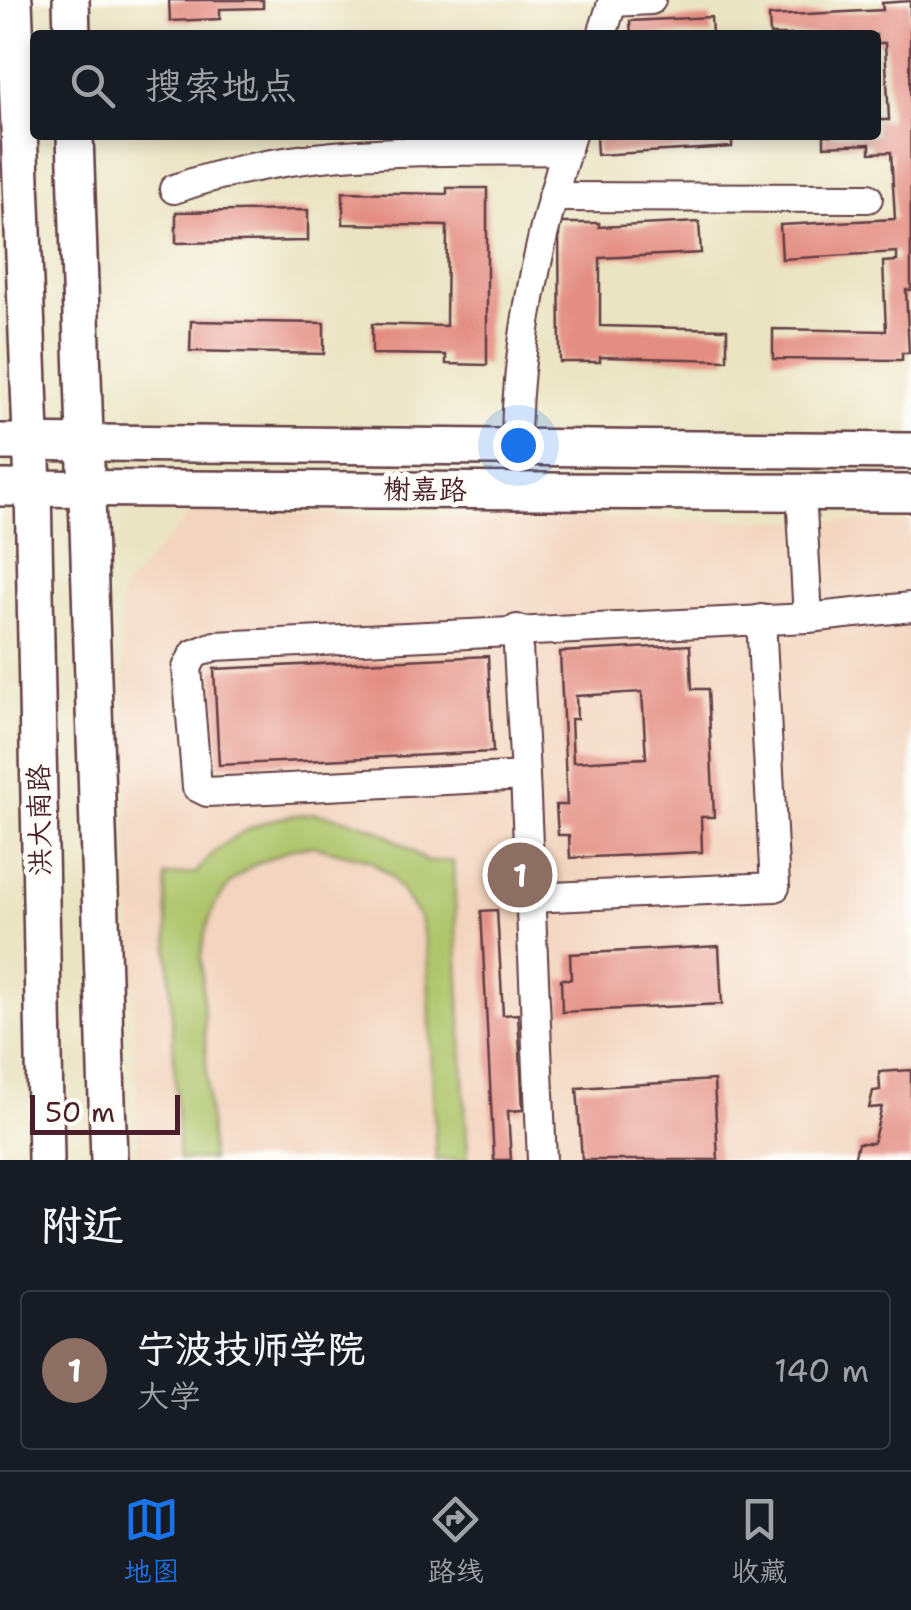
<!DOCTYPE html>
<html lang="zh">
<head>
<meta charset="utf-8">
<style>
  body { margin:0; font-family:"Shantell Sans","LXGW WenKai TC",sans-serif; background:#20242c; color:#f1f3f6 }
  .scale { position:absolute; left:30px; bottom:25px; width:150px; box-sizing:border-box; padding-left:10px; border:5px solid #4a1f2b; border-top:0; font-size:28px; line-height:35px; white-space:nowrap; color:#4a1f2b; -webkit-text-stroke:8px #fdfcf7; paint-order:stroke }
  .you { position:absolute; left:518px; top:445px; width:35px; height:35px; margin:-25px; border:8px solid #fff; border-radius:50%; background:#1a73e8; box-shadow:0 0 0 15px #1a73e833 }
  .badge { display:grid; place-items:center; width:65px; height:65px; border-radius:50%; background:#1a73e8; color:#fff; font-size:32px; font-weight:700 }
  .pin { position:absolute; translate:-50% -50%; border:5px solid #fff; box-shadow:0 2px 10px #0006 }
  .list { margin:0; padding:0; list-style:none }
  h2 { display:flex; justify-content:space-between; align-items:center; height:130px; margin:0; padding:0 40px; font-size:42px }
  h2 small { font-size:32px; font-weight:400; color:#9ea1a6 }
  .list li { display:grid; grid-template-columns:65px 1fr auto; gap:30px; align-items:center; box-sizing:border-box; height:160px; margin:0 20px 20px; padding:0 20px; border:2px solid #363941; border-radius:10px }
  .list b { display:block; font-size:38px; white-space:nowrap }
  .list p { margin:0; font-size:32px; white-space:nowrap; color:#9ea1a6 }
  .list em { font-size:32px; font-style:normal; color:#9ea1a6 }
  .icon { flex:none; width:55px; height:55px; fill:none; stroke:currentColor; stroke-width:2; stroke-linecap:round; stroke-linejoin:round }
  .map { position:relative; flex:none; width:911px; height:1160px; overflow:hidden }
  .search { position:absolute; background:#171b24; box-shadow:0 5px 15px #0003; left:30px; right:30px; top:30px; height:110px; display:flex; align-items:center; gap:25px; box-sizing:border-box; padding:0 35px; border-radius:10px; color:#9ea1a6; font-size:38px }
  .sheet { height:310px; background:#171b24 }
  nav { display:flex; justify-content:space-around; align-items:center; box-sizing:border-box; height:140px; border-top:2px solid #363941; background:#171b24; font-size:28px; color:#9ea1a6 }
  nav a { display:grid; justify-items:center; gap:5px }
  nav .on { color:#1a73e8 }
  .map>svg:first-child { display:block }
  .built { fill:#f3d4be }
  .green { fill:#aec56a; stroke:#7c724a; stroke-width:2.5 }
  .building { fill:#e48d82; fill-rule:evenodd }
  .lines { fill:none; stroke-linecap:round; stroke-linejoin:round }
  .minor-casing { stroke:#623d42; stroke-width:32 }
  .major-casing { stroke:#623d42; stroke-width:40 }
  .minor { stroke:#fff; stroke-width:28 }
  .major { stroke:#fff; stroke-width:35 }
  .labels { text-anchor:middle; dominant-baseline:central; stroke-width:10; stroke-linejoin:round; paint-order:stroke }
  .street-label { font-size:28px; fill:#4a1f2b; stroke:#fdfcf7 }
</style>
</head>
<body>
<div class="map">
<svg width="911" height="1160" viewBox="0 0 911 1160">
  <rect width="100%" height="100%" fill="#fdfcf7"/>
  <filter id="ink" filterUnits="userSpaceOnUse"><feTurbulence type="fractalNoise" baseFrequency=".01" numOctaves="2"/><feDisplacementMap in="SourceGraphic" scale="20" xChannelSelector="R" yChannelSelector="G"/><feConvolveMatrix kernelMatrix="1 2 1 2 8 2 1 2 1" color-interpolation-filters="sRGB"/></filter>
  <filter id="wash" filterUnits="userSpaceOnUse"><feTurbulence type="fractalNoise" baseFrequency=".0048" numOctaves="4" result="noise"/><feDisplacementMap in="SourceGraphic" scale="40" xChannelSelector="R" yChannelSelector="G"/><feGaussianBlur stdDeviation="2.25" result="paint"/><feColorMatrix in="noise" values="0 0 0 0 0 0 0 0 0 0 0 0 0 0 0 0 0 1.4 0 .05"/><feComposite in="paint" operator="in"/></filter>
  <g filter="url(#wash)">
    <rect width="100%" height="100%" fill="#ebe4c3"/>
    <path class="built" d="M192 512 911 523V1160H138L121 591Z"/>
    <path class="green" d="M313 813C364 820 387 831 427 862L453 861 468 1160H436L427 953 420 918 391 876 369 860 314 846 293 848 250 867 231 882 215 904 205 933 201 957 211 1160H179L165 876 196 873C226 833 264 817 313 813Z"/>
    <g id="blocks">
      <g class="building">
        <path d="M169 0H263V8L220 9V19L170 21Z"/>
        <path d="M910 1 911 290H906L909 353H902V360L773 359V329L886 331 883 262 897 261V252L782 259 780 225 895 219 891 152 870 153V144L824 146V135H876V120H889L885 43H876V35H770L769 16 883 10 882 3Z"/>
        <path d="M711 17 712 35H631L630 21Z"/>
        <path d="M596 135H732V147L597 155Z"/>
        <path d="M447 188H487V365L446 364V355L372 354V324L446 326 447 226 343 224V192L447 194Z"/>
        <path d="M308 210V241L176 243V212Z"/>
        <path d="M699 222 701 253 600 258V326L727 329V360L600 357V362H560L559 223H599V227Z"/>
        <path d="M191 321 324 323V354L190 351Z"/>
        <path d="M690 645 692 689H708L714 817H701L702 852 570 858 569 835H558L556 805H567L560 652ZM642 692 646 758 573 762 571 719H577L576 696Z"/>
        <path d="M488 656 493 752 219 765 214 669Z"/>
        <path d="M497 910 503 1015 518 1014 523 1110 508 1111 511 1160H494L481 911Z"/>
        <path d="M719 946 722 1004 562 1012 561 979H571L570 954Z"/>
        <path d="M911 1070V1160H854L858 1143H873L882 1107 869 1108 873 1091 880 1090 879 1072Z"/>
        <path d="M714 1080 718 1160H582L577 1088Z"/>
      </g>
    </g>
  </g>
  <g filter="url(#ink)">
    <use href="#blocks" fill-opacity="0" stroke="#623d42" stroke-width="2.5"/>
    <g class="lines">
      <g class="minor-casing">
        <g id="minor">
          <path d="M613 2 651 0"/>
          <path d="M602 35 613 0"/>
          <path d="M174 189C301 144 433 152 566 150"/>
          <path d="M552 197 868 198"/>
          <path d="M516 447C516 344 540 233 571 135"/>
          <path d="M801 492 808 618"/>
          <path d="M517 629 525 776"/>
          <path d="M530 898 775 887 761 619"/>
          <path d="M542 1160 525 776 207 792 197 787 187 668 194 654 215 646 808 618 911 607"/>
        </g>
      </g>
      <g class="major-casing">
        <g id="major">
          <path d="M14 0 33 487 46 1160"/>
          <path d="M71 0 72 35"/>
          <path d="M75 135 109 1160"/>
          <path d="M0 442 911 451"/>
          <path d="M0 488 911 493"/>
        </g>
      </g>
      <use href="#minor" class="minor"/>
      <use href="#major" class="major"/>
    </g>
  </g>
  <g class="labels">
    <g class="street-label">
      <text transform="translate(425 489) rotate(1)">榭嘉路</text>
      <text transform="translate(39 820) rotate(-91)">洪大南路</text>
    </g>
  </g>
</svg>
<div class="scale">50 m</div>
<div class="you"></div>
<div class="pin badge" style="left:520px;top:875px;background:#8d6e63">1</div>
<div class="search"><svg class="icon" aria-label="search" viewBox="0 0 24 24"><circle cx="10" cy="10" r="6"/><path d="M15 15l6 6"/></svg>搜索地点</div>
</div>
<section class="sheet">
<h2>附近<small></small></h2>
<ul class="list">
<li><span class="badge" style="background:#8d6e63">1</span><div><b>宁波技师学院</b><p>大学</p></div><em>140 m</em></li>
</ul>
</section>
<nav>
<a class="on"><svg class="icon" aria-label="map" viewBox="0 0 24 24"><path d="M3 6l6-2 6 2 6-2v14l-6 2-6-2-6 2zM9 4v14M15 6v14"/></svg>地图</a>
<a><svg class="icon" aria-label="directions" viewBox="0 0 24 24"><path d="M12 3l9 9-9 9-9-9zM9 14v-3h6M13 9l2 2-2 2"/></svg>路线</a>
<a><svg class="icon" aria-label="saved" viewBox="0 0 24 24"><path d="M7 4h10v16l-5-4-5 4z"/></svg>收藏</a>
</nav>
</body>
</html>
